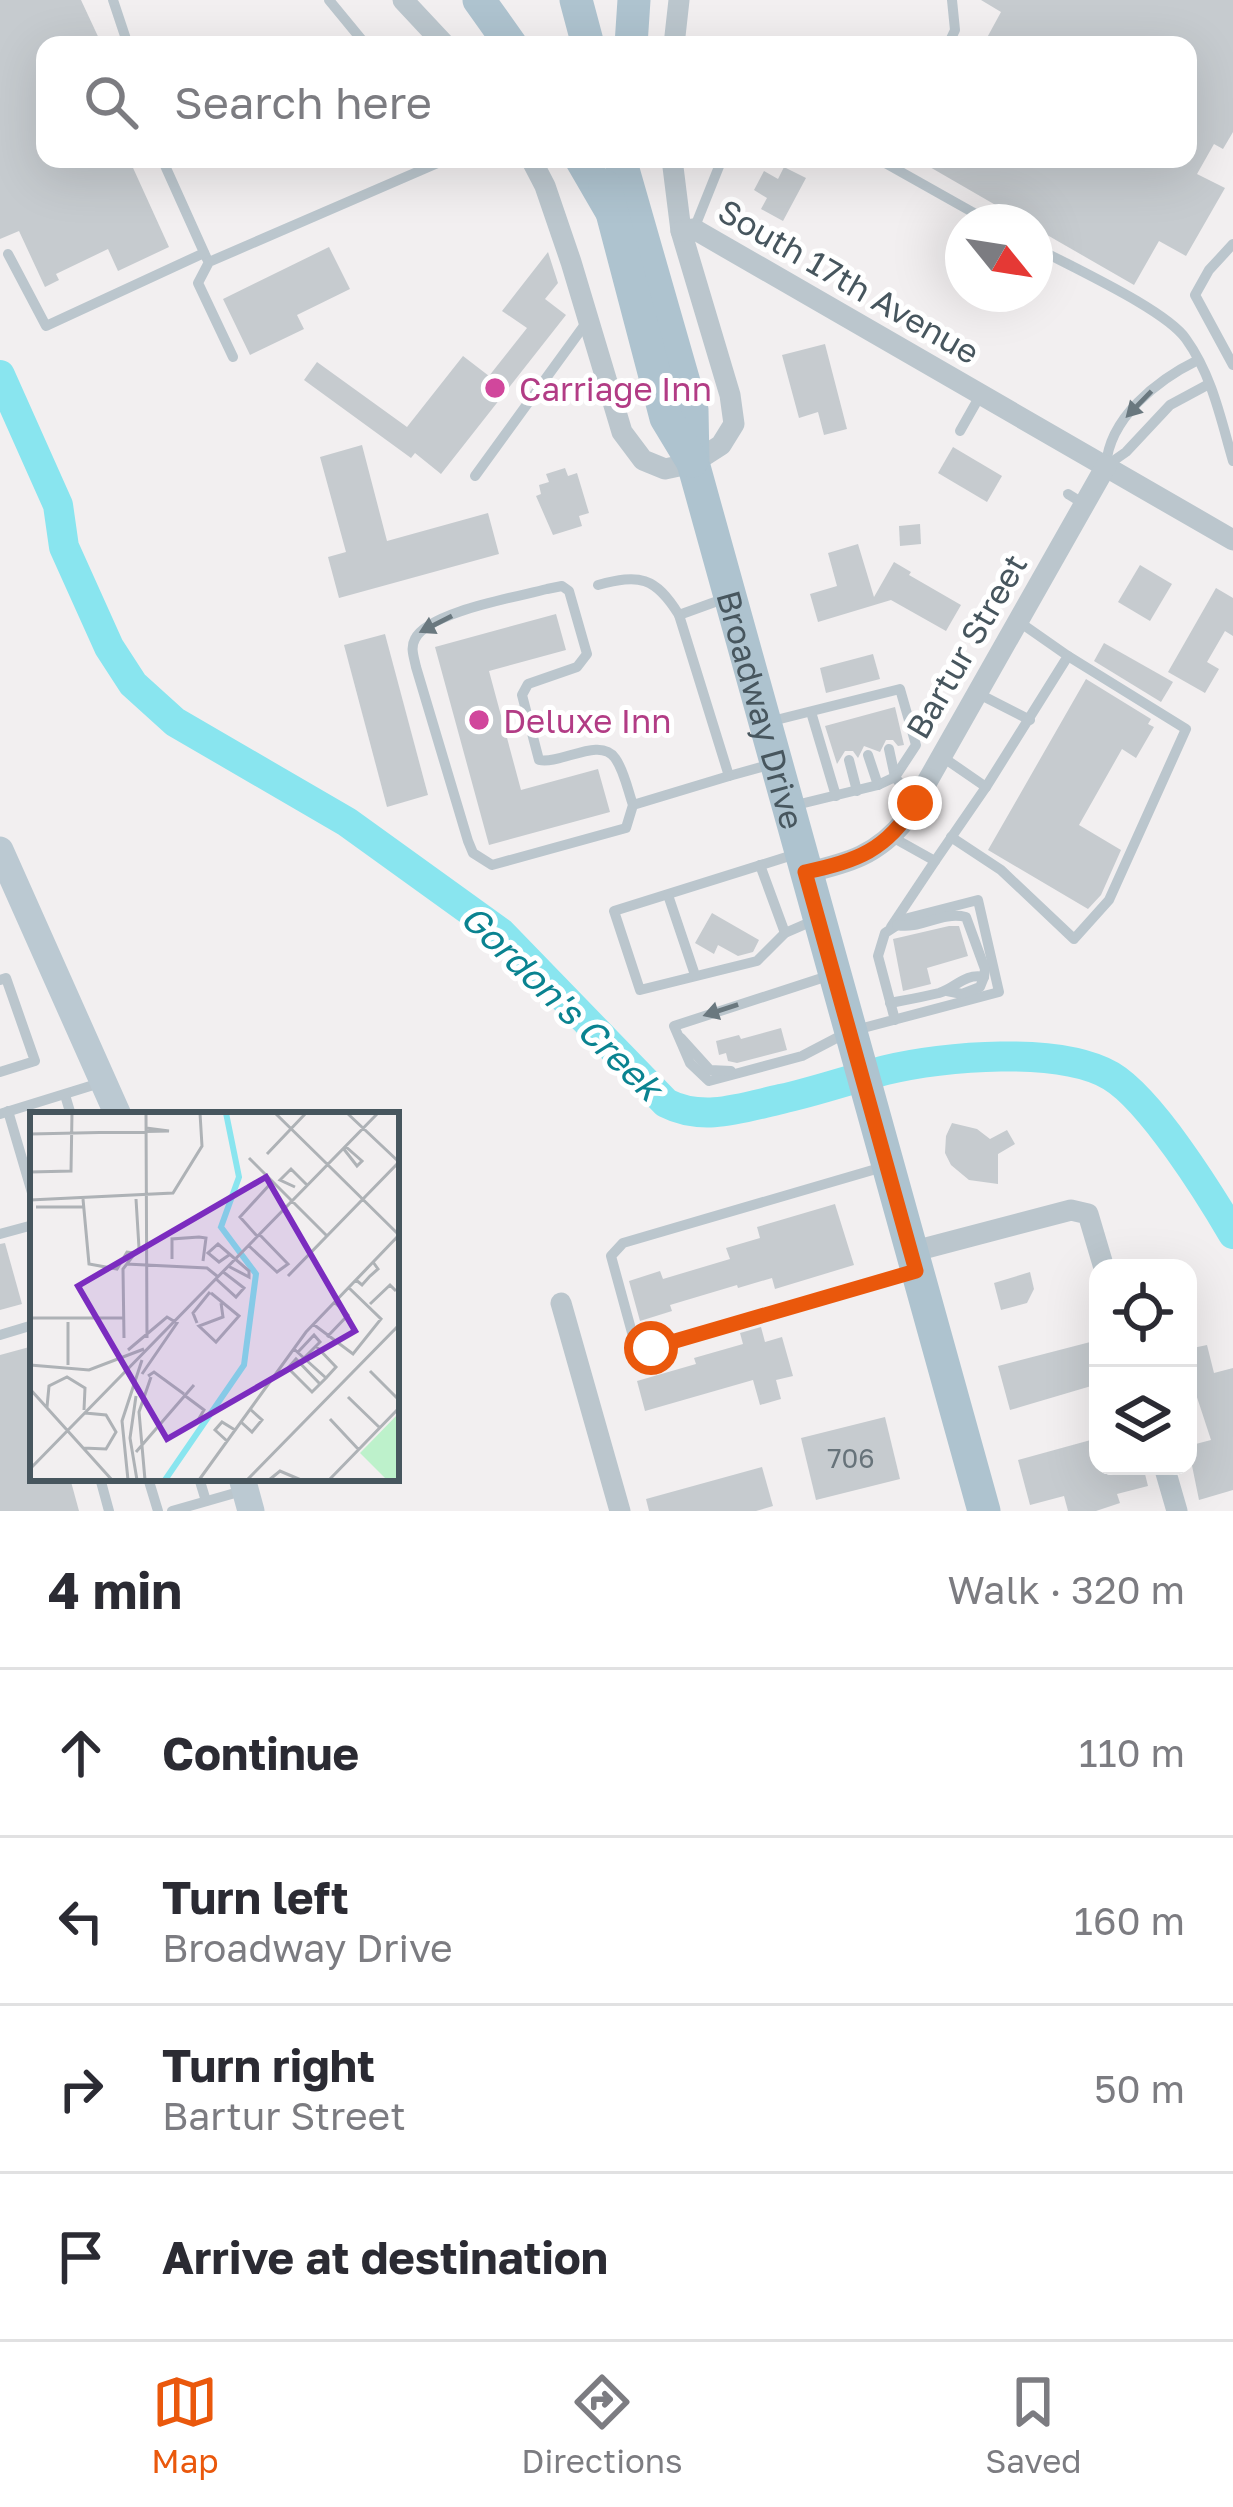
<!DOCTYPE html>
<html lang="en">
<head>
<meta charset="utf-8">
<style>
  body { margin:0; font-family:"Golos Text",sans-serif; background:#f7f7f7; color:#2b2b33 }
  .controls { position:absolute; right:36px; bottom:36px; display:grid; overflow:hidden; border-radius:24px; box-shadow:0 12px 48px #0002 }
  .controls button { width:108px; height:108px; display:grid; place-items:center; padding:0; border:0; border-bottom:3px solid #e1e1e2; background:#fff; color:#2b2b33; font:60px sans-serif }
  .compass { position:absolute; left:945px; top:204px; width:108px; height:108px; border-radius:50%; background:#fff; box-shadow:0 12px 48px #0002; rotate:120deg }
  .stop { position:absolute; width:36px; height:36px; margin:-27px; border:9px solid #ea580c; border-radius:50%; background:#fff }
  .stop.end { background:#ea580c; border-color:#fff; box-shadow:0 3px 12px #0008 }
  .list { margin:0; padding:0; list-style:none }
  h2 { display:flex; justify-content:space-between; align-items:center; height:156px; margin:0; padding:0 48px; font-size:51px }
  h2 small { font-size:39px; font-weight:400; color:#7c7c81 }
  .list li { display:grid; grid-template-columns:78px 1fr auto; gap:36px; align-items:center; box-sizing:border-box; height:168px; padding:0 48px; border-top:3px solid #e1e1e2 }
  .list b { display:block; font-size:45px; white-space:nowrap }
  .list p { margin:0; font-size:39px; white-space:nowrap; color:#7c7c81 }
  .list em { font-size:39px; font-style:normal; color:#7c7c81 }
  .icon { flex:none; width:66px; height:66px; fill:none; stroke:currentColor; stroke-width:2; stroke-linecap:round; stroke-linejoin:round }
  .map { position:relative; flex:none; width:1233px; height:1511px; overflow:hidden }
  .search { position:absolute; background:#fff; box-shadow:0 12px 48px #0002; left:36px; right:36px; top:36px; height:132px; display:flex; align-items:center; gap:30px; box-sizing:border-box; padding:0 42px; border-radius:24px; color:#7c7c81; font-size:45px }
  .sheet { height:828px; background:#fff }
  nav { display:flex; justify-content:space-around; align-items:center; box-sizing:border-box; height:168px; border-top:3px solid #e1e1e2; background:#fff; font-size:33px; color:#7c7c81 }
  nav a { display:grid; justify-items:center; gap:6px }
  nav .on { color:#ea580c }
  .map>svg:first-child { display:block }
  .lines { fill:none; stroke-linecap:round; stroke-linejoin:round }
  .river { stroke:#89e5ef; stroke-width:30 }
  .building { fill:#c6cbcf }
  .lane { stroke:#bbc6cd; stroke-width:10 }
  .street { stroke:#bbc6cd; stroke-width:21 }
  .secondary { stroke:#bbc9d2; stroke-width:27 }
  .primary { stroke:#aec3cf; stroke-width:33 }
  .oneway { fill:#6a787f }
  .route { stroke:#ea580c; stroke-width:15 }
  .hotel-dot { fill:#d1479c; stroke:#fff; stroke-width:4.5 }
  .labels { text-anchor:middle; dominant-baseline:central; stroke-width:10; stroke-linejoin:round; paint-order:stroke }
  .number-label { font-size:27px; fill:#67737a }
  .street-label { font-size:33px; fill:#47565e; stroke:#fff }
  .hotel-label { font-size:33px; fill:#b23c85; stroke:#fff; text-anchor:start }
  .water-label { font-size:36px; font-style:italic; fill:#0a8390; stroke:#fff }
  .inset-river { fill:none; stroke:#89e5ef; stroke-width:6 }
  .inset-road { fill:none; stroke:#aeb2b6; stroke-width:3 }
  .view { fill:#7b2cbf; fill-opacity:0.15; stroke:#7b2cbf; stroke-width:6 }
  .inset-edge { fill:none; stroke:#47565e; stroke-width:6 }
</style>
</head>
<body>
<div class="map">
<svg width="1233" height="1511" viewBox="0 0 1233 1511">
  <rect width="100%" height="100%" fill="#f2eff0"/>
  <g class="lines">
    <path class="river" d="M0 375 58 505 64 547 109 647 133 684 175 722 347 822 501 933 666 1103C703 1122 741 1108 781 1099 817 1091 851 1079 886 1070 943 1056 1060 1046 1111 1076 1151 1100 1209 1193 1233 1234"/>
  </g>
  <g class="building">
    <path d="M0 0H81L102 45H45V159H129L169 247 118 271 108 249 56 274 59 280 45 287 19 231 0 239Z"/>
    <path d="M981 0H1233V132L1223 149 1214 144 1197 174 1225 188 1186 256 1159 241 1134 285 1035 228V222H1025L916 159H1188V45H983L1001 12Z"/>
    <path d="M784 167 806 178 783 221 761 209 767 198 754 190 764 171 778 179Z"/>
    <path d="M329 247 350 289 297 315 304 329 250 355 223 299Z"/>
    <path d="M548 252 558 283 545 299 566 315 441 474 415 453 411 458 304 380 317 362 407 427 463 356 489 376 527 328 502 311Z"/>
    <path d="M825 344 847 429 824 435 818 412 799 418 782 355Z"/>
    <path d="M362 445 387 541 488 513 499 554 339 598 328 557 346 552 320 457Z"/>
    <path d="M953 447 1002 476 987 502 938 473Z"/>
    <path d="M565 468 568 476 577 473 589 513 579 516 582 526 553 535 536 496 541 494 539 485 549 482 546 474Z"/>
    <path d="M920 524 921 544 900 546 899 526Z"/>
    <path d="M858 544 874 597 894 562 911 572 909 575 961 605 946 631 891 600 818 622 810 594 837 586 828 553Z"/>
    <path d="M1140 565 1172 584 1150 621 1118 602Z"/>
    <path d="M1216 588 1233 598V636L1225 631 1207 662 1219 669 1205 693 1168 672Z"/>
    <path d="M556 614 566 650 489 671 521 790 598 769 610 812 489 845 435 647Z"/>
    <path d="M385 634 428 795 387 807 344 645Z"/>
    <path d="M1104 643 1173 682 1161 702 1094 661Z"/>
    <path d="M873 654 880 679 826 693 820 668Z"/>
    <path d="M1086 679 1151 719 1148 724 1154 727 1136 758 1122 749 1079 825 1121 850 1101 895 1088 909 988 850Z"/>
    <path d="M895 707 904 745 898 746 893 740H886L880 752 864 746 858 758 853 751H845L837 764 825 726Z"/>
    <path d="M712 913 759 940 753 952 738 956 718 945 714 954 695 943Z"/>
    <path d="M949 926H959L968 956 927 968 931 984 903 991 893 939Z"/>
    <path d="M781 1028 787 1050 737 1063 728 1061 726 1053 719 1055 716 1041 739 1035 741 1039Z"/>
    <path d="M952 1123 977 1129 990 1139 1007 1130 1015 1144 998 1154V1184L969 1180 951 1165 945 1153 946 1136Z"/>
    <path d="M835 1204 854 1265 775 1289 772 1278 738 1288 737 1285 670 1305 672 1311 640 1321 629 1281 660 1271 663 1279 730 1259 726 1248 760 1238 757 1227Z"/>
    <path d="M5 1243 22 1304 0 1310V1244Z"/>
    <path d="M1030 1272 1034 1289 1027 1303 1001 1310 994 1283Z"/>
    <path d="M761 1327 765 1342 782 1337 793 1376 776 1380 781 1399 760 1405 753 1380 645 1411 637 1381 696 1364 694 1358 743 1344 740 1333Z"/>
    <path d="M1098 1340V1384L1010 1410 998 1366Z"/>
    <path d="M1207 1345 1214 1373 1233 1368V1490L1199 1500 1188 1446 1211 1440 1191 1379 1188 1380V1349Z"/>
    <path d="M33 1346V1478H70L79 1511H0V1355Z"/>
    <path d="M885 1417 900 1479 816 1500 801 1438Z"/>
    <path d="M1098 1438V1466H1143L1148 1486 1117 1494 1120 1503 1096 1511H1068L1064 1496 1030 1505 1018 1460Z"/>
    <path d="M762 1467 773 1506 756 1511H649L646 1499Z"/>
  </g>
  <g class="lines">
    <g class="lane">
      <path d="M113 0 128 45"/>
      <path d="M329 0 366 45"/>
      <path d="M948 45 955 30 952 0"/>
      <path d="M162 159 207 259"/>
      <path d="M878 159 990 222"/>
      <path d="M694 229 722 159"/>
      <path d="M1233 244 1209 270 1195 295 1233 365"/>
      <path d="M1035 247C1071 267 1165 309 1186 339 1212 375 1221 420 1233 461"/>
      <path d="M8 254 46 326 204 253"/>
      <path d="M233 357 198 283 209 262 447 159"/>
      <path d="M960 431 981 394"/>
      <path d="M1106 466C1109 418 1157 380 1198 360"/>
      <path d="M1106 466 1126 452 1170 405 1209 384"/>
      <path d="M475 476 586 323"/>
      <path d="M1068 494 1084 504"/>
      <path d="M598 585C639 574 655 576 679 615L729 776 772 764"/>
      <path d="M679 615 726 598"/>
      <path d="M977 693 1030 720"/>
      <path d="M811 712 836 796"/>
      <path d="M772 721 900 689 916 745 895 777 915 803"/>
      <path d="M868 755 878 785"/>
      <path d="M849 760 857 791"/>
      <path d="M986 787 1068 656 1018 621"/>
      <path d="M633 805C628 791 624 770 615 758 600 736 560 765 539 760L522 695 528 684 577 667 587 654 569 591 562 586 547 589C517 597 428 612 415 639 410 648 414 657 416 667L468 841 473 853 492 865 626 828 633 805 729 776"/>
      <path d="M796 805 878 785 895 777 889 749"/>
      <path d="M951 837 1001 870 1074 939 1109 900 1186 729 1068 656"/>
      <path d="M796 854 614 911 640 990 757 961 785 933 815 920"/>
      <path d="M935 861 986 787 941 756"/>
      <path d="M760 865 785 933"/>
      <path d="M668 895 695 975"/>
      <path d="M891 927 935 861 892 837"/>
      <path d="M828 976 674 1026 690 1063 709 1081 802 1056 848 1032 999 992 978 900 908 918 885 933 878 956 895 1020"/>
      <path d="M0 980 6 978 35 1061 0 1072"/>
      <path d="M947 991 962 994 980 987 984 977"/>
      <path d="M890 1003C906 1000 923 997 939 993 956 988 964 973 984 977L985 969 966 917C941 911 920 930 897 925"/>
      <path d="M681 1038 710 1070 731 1071"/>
      <path d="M65 1095 71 1115"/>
      <path d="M8 1111 33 1196"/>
      <path d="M0 1114 100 1083"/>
      <path d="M883 1167 623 1243 611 1256 634 1340 651 1348 911 1273"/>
      <path d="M0 1234 33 1225"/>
      <path d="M0 1335 33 1325"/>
      <path d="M100 1478 109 1511"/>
      <path d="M148 1478 158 1511"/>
      <path d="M199 1478 206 1501"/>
      <path d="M172 1511 242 1491"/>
    </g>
    <g class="street">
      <path d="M403 0 445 45"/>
      <path d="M674 45 679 0"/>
      <path d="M531 159 545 186 571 262 622 432 643 460 665 469 693 463 721 445 734 424 730 395 681 231 672 159"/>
      <path d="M681 231 694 229 1233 540"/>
      <path d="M805 873C848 863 878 855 906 819L1106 466"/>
      <path d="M911 1252 1071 1210 1088 1214 1104 1268"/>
      <path d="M561 1303 620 1511"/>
      <path d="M1164 1466 1177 1511"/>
    </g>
    <g class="secondary">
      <path d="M0 850 118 1115"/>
      <path d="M242 1478 251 1511"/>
    </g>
    <g class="primary">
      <path d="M479 0 511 45"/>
      <path d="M576 0 588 45"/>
      <path d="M631 45 634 0"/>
      <path d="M581 159 610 209"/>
      <path id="s1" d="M620 159 692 410 693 463 984 1511"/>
      <path d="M605 186 666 418 692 461"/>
    </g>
  </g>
  <defs><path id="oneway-solid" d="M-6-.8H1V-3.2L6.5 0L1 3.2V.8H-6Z" transform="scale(3)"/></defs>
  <g class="oneway">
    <use href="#oneway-solid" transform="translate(1139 404) rotate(134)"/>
    <use href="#oneway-solid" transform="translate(436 624) rotate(153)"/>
    <use href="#oneway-solid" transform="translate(721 1010) rotate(162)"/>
  </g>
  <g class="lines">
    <path class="route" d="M651 1348 916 1271 805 872C855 862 888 850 915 803"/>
  </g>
  <g class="hotel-dot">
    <circle cx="495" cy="388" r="12"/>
    <circle cx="479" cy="720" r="12"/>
  </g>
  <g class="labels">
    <g class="number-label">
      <text x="851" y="1458">706</text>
    </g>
    <g class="street-label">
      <text transform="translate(849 281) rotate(30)">South 17th Avenue</text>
      <text transform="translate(966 646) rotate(-60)">Bartur Street</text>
      <text stroke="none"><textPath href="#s1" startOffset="570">Broadway Drive</textPath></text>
    </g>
    <g class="hotel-label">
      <text x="519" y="388">Carriage Inn</text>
      <text x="503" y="720">Deluxe Inn</text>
    </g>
    <g class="water-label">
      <text transform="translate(562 1002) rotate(44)">Gordon's Creek</text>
    </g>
  </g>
  <g transform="translate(30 1112)">
    <rect width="369" height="369" fill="#f2eff0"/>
    <path d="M369 301V368H357L330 341Z" fill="#bdf1cb"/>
    <path class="inset-river" d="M135 368 214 253 226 162 191 115 209 65 196 1"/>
    <path class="inset-road" d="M116 1 117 226M245 1 297 52M317 1 369 50M0 22 139 19 116 16M313 36 327 54 332 49 315 34M237 42 276 1M219 46 297 124M297 52 369 123M0 60 41 59 42 1M265 75 250 68 261 57 277 73M53 87 59 152 87 157 97 140 105 141M0 88 143 81 172 34 170 1M6 95H53M227 124 210 105 242 70M218 133 247 160 258 152 229 122M142 147V127L169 125 176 126 173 149M96 152 177 156 187 164M198 154 219 165V159L188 132 178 141 189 150 199 143M258 164 369 50M185 166 206 185 214 176 192 159M326 168 332 173 340 164 348 157 343 150M181 181 209 204 186 230 169 214 193 205 191 191M340 192 360 173 366 179M0 206H94M38 210V253M167 211 163 201 180 180M283 212 323 242 351 207 318 175M297 225 318 203 304 190M94 226 93 157 109 136 106 87M286 234 306 255 296 266M264 237 296 266 282 280 258 256 266 247 290 272M98 238 137 205 147 211 112 262M268 240 284 223 290 230 274 246M0 253 59 258 114 237M340 259 369 288M118 264 124 260 154 282M0 277 82 368M154 283 174 298 168 308M106 284 100 326 107 368M318 285 350 316M17 295 19 274 37 265 55 276 54 298M300 307 329 338M211 310 222 320 232 308 220 297M197 329 185 318 192 310 205 318M53 336 76 337 86 320 76 303 55 301M106 340 164 273M0 357 348 1M98 368 92 309 112 248M115 368 109 300 121 265M169 368 276 220 369 123M217 368 369 213M239 368 250 359 271 368M299 368 369 296"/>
    <path class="view" d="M236 65 325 219 137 327 48 174Z"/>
    <rect width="369" height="369" class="inset-edge"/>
  </g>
</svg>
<div class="controls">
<button><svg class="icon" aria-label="locate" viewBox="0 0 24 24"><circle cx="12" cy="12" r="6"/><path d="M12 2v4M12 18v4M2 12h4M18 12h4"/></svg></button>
<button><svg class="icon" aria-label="layers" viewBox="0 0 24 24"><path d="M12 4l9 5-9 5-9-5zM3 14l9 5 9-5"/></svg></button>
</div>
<svg class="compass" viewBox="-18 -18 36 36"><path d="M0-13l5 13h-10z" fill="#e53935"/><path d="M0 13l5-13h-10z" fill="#7c7c81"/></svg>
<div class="stop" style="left:651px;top:1348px"></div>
<div class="stop end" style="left:915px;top:803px"></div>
<div class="search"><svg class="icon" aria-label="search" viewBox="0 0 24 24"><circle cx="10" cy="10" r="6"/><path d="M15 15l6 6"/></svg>Search here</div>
</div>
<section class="sheet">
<h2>4 min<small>Walk · 320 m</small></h2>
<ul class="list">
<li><svg class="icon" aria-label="ahead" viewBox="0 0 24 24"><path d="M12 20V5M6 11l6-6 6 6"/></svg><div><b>Continue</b></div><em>110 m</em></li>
<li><svg class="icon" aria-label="left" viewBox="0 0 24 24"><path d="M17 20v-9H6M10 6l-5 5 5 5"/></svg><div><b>Turn left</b><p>Broadway Drive</p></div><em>160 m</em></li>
<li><svg class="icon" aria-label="right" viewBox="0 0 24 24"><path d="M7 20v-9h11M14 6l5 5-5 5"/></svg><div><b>Turn right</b><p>Bartur Street</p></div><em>50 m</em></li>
<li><svg class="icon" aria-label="arrive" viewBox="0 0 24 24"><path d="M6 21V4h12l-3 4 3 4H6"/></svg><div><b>Arrive at destination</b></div></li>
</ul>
</section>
<nav>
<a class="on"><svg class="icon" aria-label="map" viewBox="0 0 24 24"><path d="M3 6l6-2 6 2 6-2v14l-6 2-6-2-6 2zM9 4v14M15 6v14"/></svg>Map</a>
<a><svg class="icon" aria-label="directions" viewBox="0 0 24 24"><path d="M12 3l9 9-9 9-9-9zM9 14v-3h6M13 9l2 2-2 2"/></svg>Directions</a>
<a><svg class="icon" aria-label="saved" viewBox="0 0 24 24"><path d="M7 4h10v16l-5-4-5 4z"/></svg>Saved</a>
</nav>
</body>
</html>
